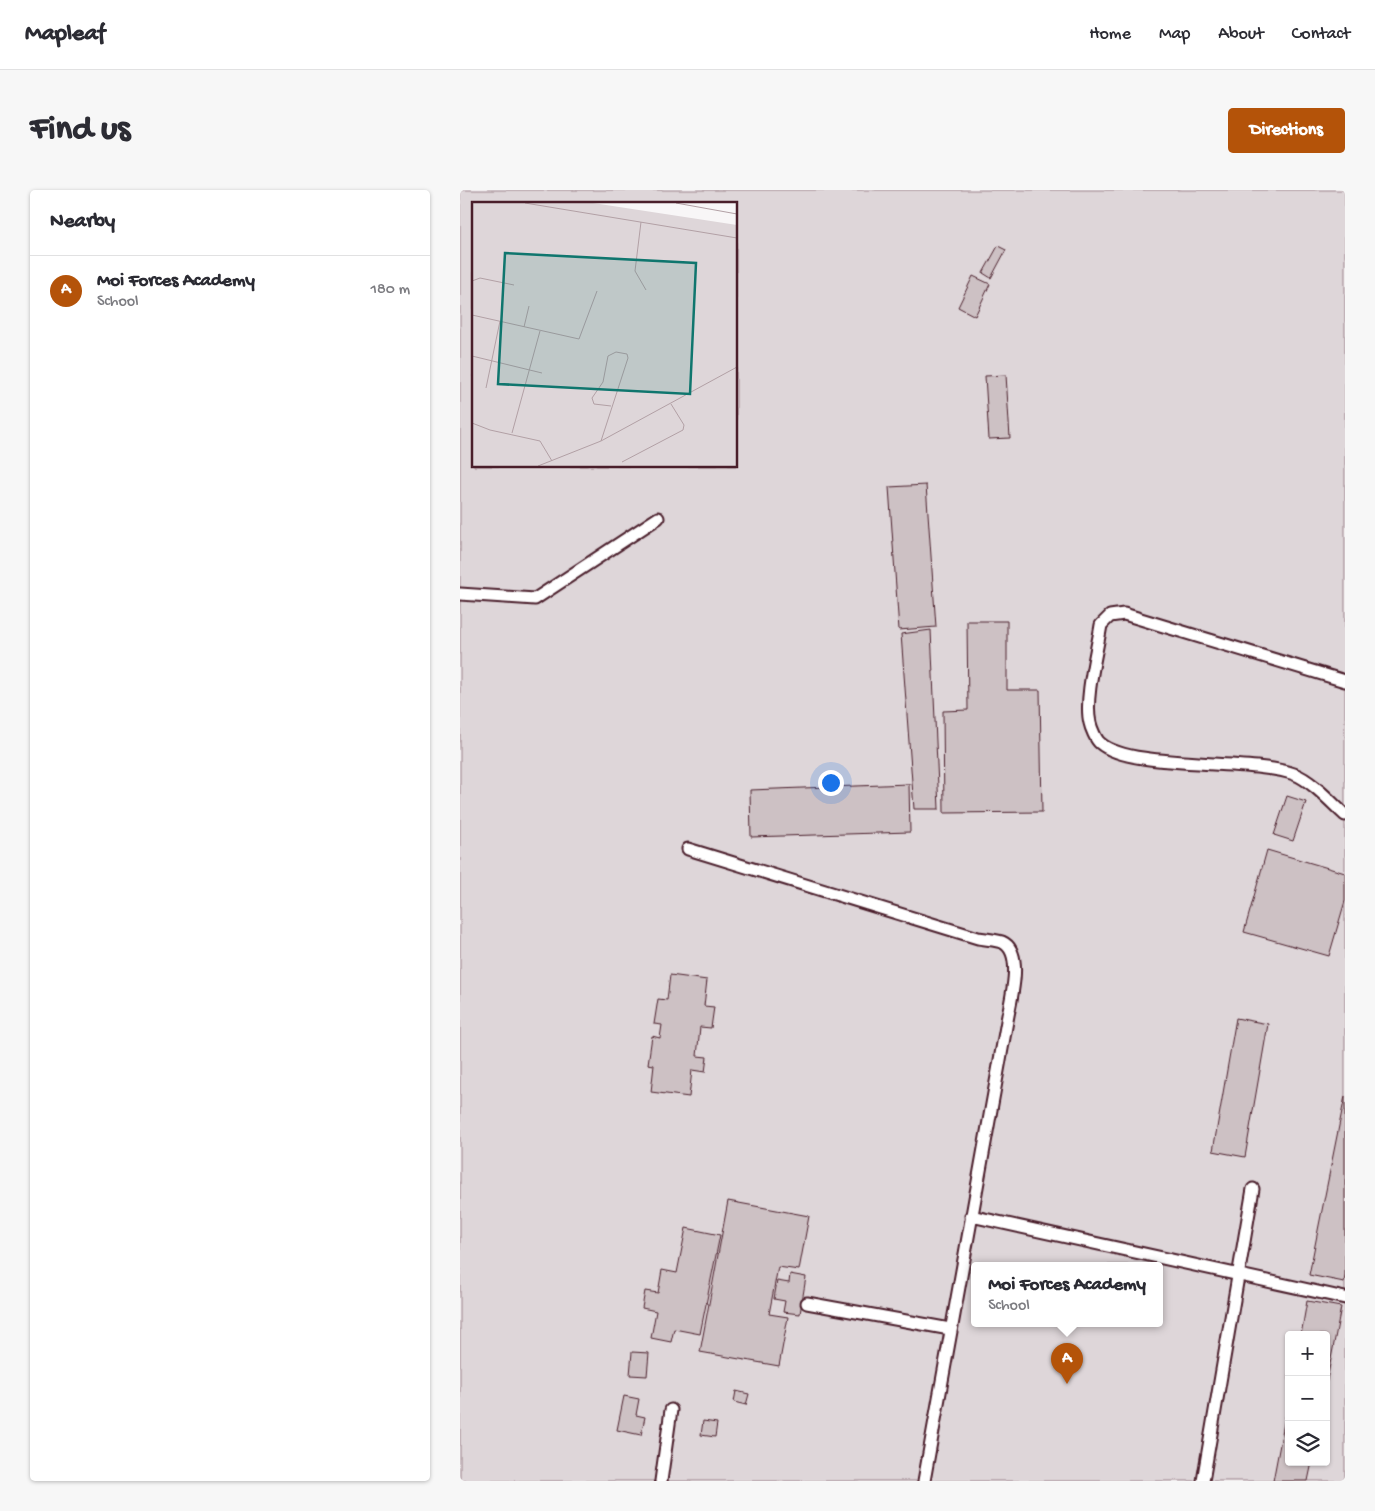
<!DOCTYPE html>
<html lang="en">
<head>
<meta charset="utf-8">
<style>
  body { margin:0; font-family:"Gochi Hand",sans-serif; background:#f7f7f7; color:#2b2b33 }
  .controls { position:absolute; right:15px; bottom:15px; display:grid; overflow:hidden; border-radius:5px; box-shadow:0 1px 4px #0004 }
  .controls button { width:45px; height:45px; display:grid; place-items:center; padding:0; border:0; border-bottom:1px solid #e1e1e2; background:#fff; color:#2b2b33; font:25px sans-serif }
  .you { position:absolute; left:370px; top:592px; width:18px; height:18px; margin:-12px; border:4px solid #fff; border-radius:50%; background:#1a73e8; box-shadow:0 0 0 8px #1a73e833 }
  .badge { display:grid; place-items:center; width:32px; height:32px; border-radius:50%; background:#b45309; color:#fff; font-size:16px; font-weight:700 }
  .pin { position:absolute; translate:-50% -41px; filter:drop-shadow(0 1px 2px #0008) }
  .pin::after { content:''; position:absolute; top:26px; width:18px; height:15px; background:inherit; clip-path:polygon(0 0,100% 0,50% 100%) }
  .popup { position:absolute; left:511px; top:1072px; width:192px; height:65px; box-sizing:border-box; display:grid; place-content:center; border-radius:5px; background:#fff; filter:drop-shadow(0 1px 4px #0005); font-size:16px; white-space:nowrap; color:#7c7c81 }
  .popup b { font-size:19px; color:#2b2b33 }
  .popup::after { content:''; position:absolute; left:50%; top:100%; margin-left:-10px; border:10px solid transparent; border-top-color:#fff }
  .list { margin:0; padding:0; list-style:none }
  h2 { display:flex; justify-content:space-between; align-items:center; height:65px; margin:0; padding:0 20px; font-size:21px }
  h2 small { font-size:16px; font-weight:400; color:#7c7c81 }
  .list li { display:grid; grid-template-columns:32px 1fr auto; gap:15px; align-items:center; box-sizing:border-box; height:70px; padding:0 20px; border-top:1px solid #e1e1e2 }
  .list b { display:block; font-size:19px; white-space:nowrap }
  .list p { margin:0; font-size:16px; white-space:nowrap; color:#7c7c81 }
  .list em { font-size:16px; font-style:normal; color:#7c7c81 }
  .icon { flex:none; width:28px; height:28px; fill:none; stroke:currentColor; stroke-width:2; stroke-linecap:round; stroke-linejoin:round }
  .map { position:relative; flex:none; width:885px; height:1291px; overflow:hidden; border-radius:5px }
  header { display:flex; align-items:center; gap:30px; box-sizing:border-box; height:70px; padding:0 25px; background:#fff; border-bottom:1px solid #e1e1e2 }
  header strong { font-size:24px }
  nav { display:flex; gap:28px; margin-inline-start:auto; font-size:18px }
  .intro { display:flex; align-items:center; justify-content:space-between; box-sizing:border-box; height:120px; padding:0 30px }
  h1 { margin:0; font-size:35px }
  .button { padding:12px 22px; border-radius:5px; background:#b45309; color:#fff; font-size:18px; font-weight:700 }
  main { display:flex; gap:30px; padding:0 30px }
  aside { flex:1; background:#fff; border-radius:5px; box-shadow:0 1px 4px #0004 }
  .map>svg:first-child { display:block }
  .green { fill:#ded6d9; stroke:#947a82; fill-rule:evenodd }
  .building { fill:#cdc1c4; stroke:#4a1f2b }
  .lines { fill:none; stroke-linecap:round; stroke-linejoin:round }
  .service-casing { stroke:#4a1f2b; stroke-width:15 }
  .service { stroke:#fff; stroke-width:11 }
  .inset-road { fill:none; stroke:#b2a0a5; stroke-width:1 }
  .view { fill:#0f766e; fill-opacity:0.15; stroke:#0f766e; stroke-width:2.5 }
  .inset-edge { fill:none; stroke:#4a1f2b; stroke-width:2.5 }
</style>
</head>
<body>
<header>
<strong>Mapleaf</strong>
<nav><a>Home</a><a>Map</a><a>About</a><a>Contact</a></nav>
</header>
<div class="intro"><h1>Find us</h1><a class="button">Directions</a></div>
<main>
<aside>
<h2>Nearby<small></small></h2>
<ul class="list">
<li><span class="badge">A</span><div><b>Moi Forces Academy</b><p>School</p></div><em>180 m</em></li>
</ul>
</aside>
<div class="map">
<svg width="885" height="1291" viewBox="0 0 885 1291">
  <rect width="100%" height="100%" fill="#f8f6f7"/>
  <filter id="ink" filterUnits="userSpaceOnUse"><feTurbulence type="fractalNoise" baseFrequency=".02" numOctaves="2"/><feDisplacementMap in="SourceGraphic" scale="10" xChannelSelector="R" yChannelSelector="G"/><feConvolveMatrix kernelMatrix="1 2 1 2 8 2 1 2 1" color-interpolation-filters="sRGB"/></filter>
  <g filter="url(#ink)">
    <path class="green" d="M0 0H885V1291H0ZM14 14H276V276H14ZM514 1075H700V1133H514ZM829 1145H866V1272H829Z"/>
    <g class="building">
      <path d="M538 56 546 60 531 88 523 83Z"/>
      <path d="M513 86 530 94 515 126 498 117Z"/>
      <path d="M546 185 550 248 529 249 525 186Z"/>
      <path d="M466 295 476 437 439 440 429 297Z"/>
      <path d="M507 431H547V500H580L582 622 484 623 483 521 508 520Z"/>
      <path d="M471 440 479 619H454L441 444Z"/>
      <path d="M449 594 450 642 291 647 290 600Z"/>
      <path d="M827 606 846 612 833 651 814 645Z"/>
      <path d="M807 660 885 683V711L869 766 784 742Z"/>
      <path d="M210 785 247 790 244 816 254 817 251 838 240 837 237 866 247 867 245 882 232 880 229 907 191 902 194 875 188 874 192 846 200 848 202 835 194 834 198 809 207 810Z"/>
      <path d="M776 828 808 834 785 967 753 961Z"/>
      <path d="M885 906V1086L884 1092 849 1085Z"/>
      <path d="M268 1011 349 1026 339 1080 318 1077 309 1124 328 1127 319 1176 240 1162Z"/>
      <path d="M226 1038 260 1045 240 1144 214 1139 211 1152 191 1148 196 1121 182 1118 185 1101 198 1103 202 1080 217 1083Z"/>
      <path d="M330 1084 346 1087 340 1124 323 1122 325 1111 314 1109 317 1091 329 1093Z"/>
      <path d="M847 1111 881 1117 866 1195V1145H841Z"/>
      <path d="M172 1162 189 1163 187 1186 170 1185Z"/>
      <path d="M276 1201 289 1204 286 1215 274 1212Z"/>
      <path d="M164 1206 179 1209 176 1225 185 1227 181 1245 157 1240Z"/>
      <path d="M829 1207V1272H852L848 1291H813Z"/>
      <path d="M243 1231 257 1233 255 1247 241 1245Z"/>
    </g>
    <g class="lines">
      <g class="service-casing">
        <g id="service">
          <path d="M0 404 75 409 198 328"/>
          <path d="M885 491 664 424 650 426 641 435C637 461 624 509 630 533 631 538 636 550 640 553 670 580 788 568 834 584 851 590 872 613 885 625"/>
          <path d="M228 659 518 748C526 749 535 750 542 752 565 762 550 811 547 831L464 1291"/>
          <path d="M511 1026 885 1108"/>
          <path d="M347 1113 490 1139"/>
          <path d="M201 1291 211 1220"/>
          <path d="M743 1291 793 999"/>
        </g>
      </g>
      <use href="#service" class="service"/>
    </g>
  </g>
  <g transform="translate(12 12)">
    <rect width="265" height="265" fill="#f8f6f7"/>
    <path d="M0 1H121L265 23V264H0Z" fill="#ded6d9"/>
    <path class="inset-road" d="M53 1 265 36M204 1 265 12M169 20 163 69 174 88M0 79 8 76 42 83M0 113 107 137 125 89M52 125 57 104M0 154 70 171M14 186 28 119M0 221 18 228 68 239 80 259M40 231 68 129M129 239 156 156 155 152 144 150 136 154 131 180 120 196 122 202 139 204M150 260 211 228 212 223 199 202M66 264 129 239 265 165"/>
    <path class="view" d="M33 51 224 61 218 192 26 182Z"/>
    <rect width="265" height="265" class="inset-edge"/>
  </g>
</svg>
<div class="controls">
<button>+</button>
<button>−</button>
<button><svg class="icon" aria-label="layers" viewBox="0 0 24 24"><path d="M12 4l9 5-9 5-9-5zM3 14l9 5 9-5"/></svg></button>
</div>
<div class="you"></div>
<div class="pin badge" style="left:607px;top:1194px">A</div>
<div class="popup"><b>Moi Forces Academy</b>School</div>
</div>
</main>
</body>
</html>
